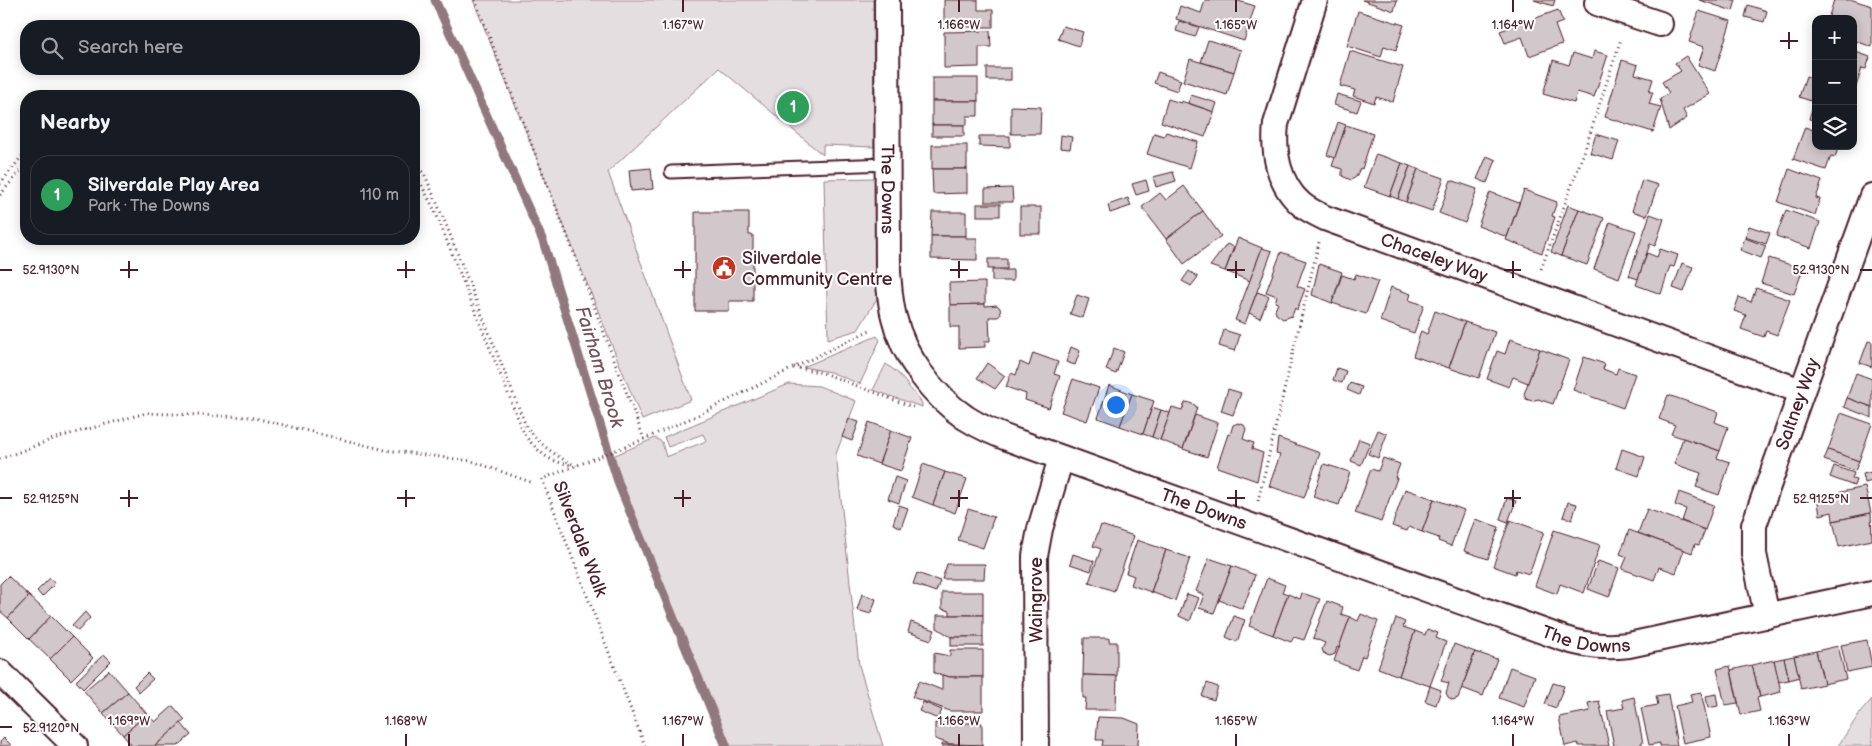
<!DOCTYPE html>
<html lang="en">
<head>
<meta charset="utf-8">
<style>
  body { margin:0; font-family:"Balsamiq Sans",sans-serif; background:#242831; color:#f1f3f6 }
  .controls { position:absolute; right:15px; top:15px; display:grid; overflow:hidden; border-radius:10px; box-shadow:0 2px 12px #0003 }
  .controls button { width:45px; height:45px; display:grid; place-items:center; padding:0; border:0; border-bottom:1px solid #363941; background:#171b24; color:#f1f3f6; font:25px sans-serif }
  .you { position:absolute; left:1115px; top:404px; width:18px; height:18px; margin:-12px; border:4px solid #fff; border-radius:50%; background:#1a73e8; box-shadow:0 0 0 8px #1a73e833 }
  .badge { display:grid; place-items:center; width:32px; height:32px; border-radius:50%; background:#1a73e8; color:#fff; font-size:16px; font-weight:700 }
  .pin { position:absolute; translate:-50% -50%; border:2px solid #fff; box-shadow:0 1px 5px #0006 }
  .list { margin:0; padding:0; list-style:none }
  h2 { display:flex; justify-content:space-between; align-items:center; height:65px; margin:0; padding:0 20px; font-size:21px }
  h2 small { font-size:16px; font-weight:400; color:#9ea1a6 }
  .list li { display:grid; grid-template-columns:32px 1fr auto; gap:15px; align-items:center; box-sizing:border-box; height:80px; margin:0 10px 10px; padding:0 10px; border:1px solid #363941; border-radius:20px }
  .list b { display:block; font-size:19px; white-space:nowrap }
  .list p { margin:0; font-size:16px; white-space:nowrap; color:#9ea1a6 }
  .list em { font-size:16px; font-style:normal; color:#9ea1a6 }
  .icon { flex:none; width:28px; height:28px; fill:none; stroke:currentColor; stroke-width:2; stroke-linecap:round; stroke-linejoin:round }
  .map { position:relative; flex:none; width:1872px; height:746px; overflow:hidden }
  .search { position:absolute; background:#171b24; box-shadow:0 2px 12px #0003; left:20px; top:20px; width:400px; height:55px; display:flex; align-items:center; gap:12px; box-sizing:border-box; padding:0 18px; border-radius:20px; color:#9ea1a6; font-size:19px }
  .panel { position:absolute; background:#171b24; box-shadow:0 2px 12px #0003; left:20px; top:90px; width:400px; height:155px; border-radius:20px }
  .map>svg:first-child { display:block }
  .green { fill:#e5dee0; stroke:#987e86 }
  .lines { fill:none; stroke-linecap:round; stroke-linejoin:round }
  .stream { stroke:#91787e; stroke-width:9 }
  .building { fill:#d2c7cb; stroke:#4a1f2b }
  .lane-casing { stroke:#4a1f2b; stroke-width:15 }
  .street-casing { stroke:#4a1f2b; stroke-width:28 }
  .path { stroke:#4a1f2b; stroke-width:3; stroke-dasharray:1 4; stroke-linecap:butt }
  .lane { stroke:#fff; stroke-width:11 }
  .street { stroke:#fff; stroke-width:24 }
  .ticks { fill:none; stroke:#4a1f2b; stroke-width:2 }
  .labels { text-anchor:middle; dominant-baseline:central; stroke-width:4; stroke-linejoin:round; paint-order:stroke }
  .street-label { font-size:18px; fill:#4a1f2b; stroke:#fff }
  .poi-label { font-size:18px; fill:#4a1f2b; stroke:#fff; text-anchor:start }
  .water-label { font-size:19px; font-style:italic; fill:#74535c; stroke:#fff }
  .ticks-label { font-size:12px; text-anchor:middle; fill:#4a1f2b; stroke:#fff; stroke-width:4; stroke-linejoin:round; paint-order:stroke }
</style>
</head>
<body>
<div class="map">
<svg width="1872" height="746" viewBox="0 0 1872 746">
  <rect width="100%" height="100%" fill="#fff"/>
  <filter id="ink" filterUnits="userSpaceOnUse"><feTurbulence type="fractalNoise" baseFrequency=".02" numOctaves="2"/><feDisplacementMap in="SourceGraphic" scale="10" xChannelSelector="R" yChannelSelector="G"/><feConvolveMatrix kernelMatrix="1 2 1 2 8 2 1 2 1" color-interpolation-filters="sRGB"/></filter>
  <g filter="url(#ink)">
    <g class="green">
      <path d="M473 0H873L874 147 823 145V155L719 68 608 172 691 400 642 420Z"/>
      <path d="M875 178 878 297 858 330 828 339 824 179Z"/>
      <path d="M877 336 880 340 860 384 830 372 803 367Z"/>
      <path d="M886 364 898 373 922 403V407L873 390Z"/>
      <path d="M789 384 819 386 856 401 836 454 859 665 883 746H731L626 494 613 456 655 438 662 442 666 457 706 441 703 434 668 447 664 437Z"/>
      <path d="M1872 699V746H1838L1860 713Z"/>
    </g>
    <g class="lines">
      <path class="stream" d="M435 0 543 241 619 485 726 746"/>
    </g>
    <g class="building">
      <path d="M944 0H978V10H993V27H958V24H944Z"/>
      <path d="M1205 0H1235L1255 6 1244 41 1176 19 1180 6 1201 13Z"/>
      <path d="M1362 0H1397L1394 11Z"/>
      <path d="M1534 0H1555L1553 6Z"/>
      <path d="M1699 0H1736L1733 11Z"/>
      <path d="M1834 0H1853L1872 6V47L1853 40V19H1828Z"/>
      <path d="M1748 5 1767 11 1764 22 1745 17Z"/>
      <path d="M1558 10 1563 22 1555 25 1562 44 1529 56 1522 37 1505 43 1500 31Z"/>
      <path d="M1358 11 1404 25 1396 50 1384 46 1381 57 1347 46Z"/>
      <path d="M1699 11 1731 21 1715 71 1698 65 1704 47 1689 42Z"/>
      <path d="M1179 21 1199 27 1195 37 1176 31Z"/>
      <path d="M1063 26 1083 32 1079 46 1058 39Z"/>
      <path d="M990 31 991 47H979V67L944 68V32Z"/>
      <path d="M1208 40 1241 50 1234 72 1201 62Z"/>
      <path d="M1350 51 1403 67 1393 102 1376 97 1374 103 1353 96 1355 90 1340 86Z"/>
      <path d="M1594 51 1608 55 1594 97 1577 92 1574 103 1543 94 1553 60 1569 65 1573 53 1592 59Z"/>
      <path d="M1853 51 1870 57 1866 69 1862 68 1856 87 1853 86Z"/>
      <path d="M1686 56 1710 94 1683 110 1687 118 1669 130 1660 99 1669 93 1662 82 1681 71 1675 63Z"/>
      <path d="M1190 59 1234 72 1227 95 1183 81Z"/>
      <path d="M1622 60 1638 65 1635 74 1653 79 1649 92H1653L1649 104 1661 107 1653 132 1605 117Z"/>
      <rect x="987" y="68" width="24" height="12"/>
      <path d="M1158 72 1181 80 1177 91 1154 83Z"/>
      <path d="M1806 76 1816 80V121L1809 119 1814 102 1799 97Z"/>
      <rect x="932" y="78" width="46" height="23"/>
      <path d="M1337 94 1361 101 1357 112 1334 105Z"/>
      <path d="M1191 95 1217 103 1214 112 1188 103Z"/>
      <path d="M1168 99 1181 103V101L1214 112 1205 137 1161 122Z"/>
      <path d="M932 101H978V116H967V125H932Z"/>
      <path d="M1011 106 1041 107 1040 134H1011Z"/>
      <path d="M1338 122 1346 125 1335 158 1327 155Z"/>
      <rect x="932" y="125" width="32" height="11"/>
      <path d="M1346 125 1373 134 1362 169 1360 168 1356 177 1351 180 1342 176V169L1332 166Z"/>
      <path d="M1805 127 1816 131V146H1839L1835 157 1831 156 1826 170 1793 159Z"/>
      <path d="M1166 132 1198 142 1190 168 1147 154 1154 133 1164 136Z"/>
      <path d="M1596 134 1619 141 1613 160 1590 153Z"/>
      <path d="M1061 135 1072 137 1070 149 1060 148Z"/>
      <path d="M979 136H1010V147L979 146Z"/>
      <rect x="932" y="145" width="35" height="24"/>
      <path d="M1376 154 1402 163 1390 196 1364 187Z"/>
      <path d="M1487 156 1496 160 1487 183 1477 179Z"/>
      <path d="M1402 163 1410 166 1398 199 1390 196Z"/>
      <path d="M1410 166 1418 169 1406 202 1398 199Z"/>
      <path d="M651 168 653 189 631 191 629 170Z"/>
      <path d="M932 169H967V193L933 194Z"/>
      <path d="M1418 169 1444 178 1432 211 1406 202Z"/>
      <path d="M1789 169 1822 181 1816 198 1820 199 1815 215 1778 202Z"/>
      <path d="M1173 172 1176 181 1156 187 1153 177Z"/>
      <path d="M1146 180 1149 191 1136 195 1132 184Z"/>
      <path d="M1451 180 1477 189 1465 223 1439 213Z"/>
      <path d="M1642 180 1658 185 1647 216 1632 211Z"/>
      <path d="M1184 186 1203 211 1166 239 1142 207 1160 193 1166 200Z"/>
      <path d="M1012 188 1013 202H985V189Z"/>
      <path d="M1524 190 1557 202 1552 216 1555 217 1542 253 1506 240Z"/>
      <path d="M1490 192 1519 203 1507 237 1478 226Z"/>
      <path d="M1128 198 1131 206 1110 213 1108 205Z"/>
      <rect x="977" y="204" width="23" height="12"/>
      <path d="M1568 205 1579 209 1561 256 1551 252Z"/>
      <rect x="1020" y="207" width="21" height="27"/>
      <path d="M1579 209 1604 218 1587 265 1561 256Z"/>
      <path d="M1786 210 1820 222 1811 248 1776 236Z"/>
      <path d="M1203 211 1221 236 1184 264 1166 239Z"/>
      <path d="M695 212H749V235H753V301H729V311H695Z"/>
      <path d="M932 212H966V236H931Z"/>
      <path d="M1650 214 1664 219 1655 246 1650 244 1638 279 1629 276Z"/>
      <path d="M1610 222 1636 231 1619 278 1594 269Z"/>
      <path d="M1749 226 1770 233 1766 244 1745 237Z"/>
      <path d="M931 236H966V238H977V260L931 259Z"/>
      <path d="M1238 238 1262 248 1250 281 1225 271Z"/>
      <path d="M1745 238 1766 246 1761 258 1740 250Z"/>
      <path d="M1227 244 1234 247 1225 271 1210 266Z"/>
      <path d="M1262 248 1272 251 1245 324 1235 320Z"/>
      <path d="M1660 249 1678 255 1674 267 1670 266 1661 294 1636 285 1647 253 1657 257Z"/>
      <path d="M1281 252 1306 261 1297 286 1305 289 1297 310 1295 308 1292 316 1283 319 1276 314 1275 310 1278 303 1275 302 1277 296 1266 292Z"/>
      <path d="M1769 258 1803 269 1794 294 1761 283Z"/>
      <rect x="988" y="259" width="19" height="10"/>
      <path d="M1682 263 1693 267 1684 292 1673 288Z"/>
      <path d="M1319 264 1342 272 1332 303 1312 295Z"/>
      <rect x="992" y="270" width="21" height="11"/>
      <path d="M1189 271 1198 277 1191 286 1182 281Z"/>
      <path d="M1356 274 1378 281 1366 314 1332 303 1342 275 1354 279Z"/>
      <path d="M985 282V304L950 305 949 283Z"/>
      <path d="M1391 287 1411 294 1409 300 1424 305 1414 333 1380 321Z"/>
      <path d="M1756 288 1790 300 1777 335 1766 331 1764 337 1741 329 1746 315 1734 311 1739 297 1751 302Z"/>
      <path d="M1257 292 1269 296 1260 318 1249 313Z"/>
      <path d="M1077 295 1089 299 1083 318 1070 314Z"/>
      <path d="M985 304V306L997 305 1000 308 1001 314 998 317H989L990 341H985V347L959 348V327H950V305Z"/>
      <path d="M1435 311 1465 322 1449 368 1413 356 1421 331 1427 334Z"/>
      <path d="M1465 322 1495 332 1479 378 1449 368Z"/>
      <path d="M1224 330 1240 335 1235 351 1219 346Z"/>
      <path d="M1510 339 1540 349 1528 383 1513 377 1509 387 1487 379 1497 351 1505 354Z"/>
      <path d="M1868 341 1872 342V367L1860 363Z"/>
      <path d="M1071 347 1080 351 1075 365 1066 362Z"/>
      <path d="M1114 348 1124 352 1116 374 1106 370Z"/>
      <path d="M1540 349 1569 360 1553 404 1538 399 1532 401 1526 399 1524 394Z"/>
      <path d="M1033 353 1058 362 1054 374 1060 376 1049 408 1025 400 1026 394 1006 387 1011 373 1016 375 1020 362 1029 366Z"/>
      <path d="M1584 357 1605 364 1603 369 1616 374 1618 368 1635 374 1623 408 1573 390Z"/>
      <path d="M987 363 1005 376 995 389 977 378Z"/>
      <path d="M1337 368 1346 371 1342 383 1333 380Z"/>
      <path d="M1856 373 1872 379V407L1847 398Z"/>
      <path d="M1073 379 1099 388 1087 421 1061 412Z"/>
      <path d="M1350 383 1362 387 1359 395 1347 390Z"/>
      <path d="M1109 385 1132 394 1120 426 1098 418Z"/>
      <path d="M1228 389 1241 393 1233 415 1221 411Z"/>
      <path d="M1132 394 1154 401 1143 434 1120 426Z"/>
      <path d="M1668 395 1718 412 1715 422 1728 427 1720 451 1671 434 1675 425 1659 419Z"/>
      <path d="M1847 398 1872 407V418L1844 407Z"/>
      <path d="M1187 402 1195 405 1197 408 1183 449 1160 440 1172 407 1182 410 1185 403Z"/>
      <path d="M1152 407 1161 410 1152 437 1143 434Z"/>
      <path d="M1161 410 1170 413 1160 440 1152 437Z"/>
      <path d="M1841 413 1872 424 1859 461 1828 450Z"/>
      <path d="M1195 415 1218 423 1207 457 1183 449Z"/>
      <path d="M849 419 859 422 852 441 842 437Z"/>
      <path d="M869 422 891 430 879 464 857 456Z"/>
      <path d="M1238 423 1244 425 1246 429 1243 439 1254 443 1252 449 1263 453 1257 481 1217 467 1228 434 1230 435 1233 425Z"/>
      <path d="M891 430 912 438 901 471 879 464Z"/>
      <path d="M1378 430 1387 434 1378 458 1368 454Z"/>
      <path d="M1278 438 1320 453 1304 498 1269 486 1280 455 1276 454Z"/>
      <path d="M1683 438 1720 451 1717 458 1730 462 1719 495 1696 487 1701 473 1674 464Z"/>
      <path d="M1359 439 1370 443 1361 465 1351 461Z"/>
      <path d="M1622 449 1645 457 1639 476 1616 468Z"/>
      <path d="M1828 450 1859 461 1855 471 1824 460Z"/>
      <path d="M1383 458 1400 464 1395 478H1397L1381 522 1355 513 1371 469 1378 471Z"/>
      <path d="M923 464 945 472 933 505 912 497Z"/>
      <path d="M1324 464 1350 472 1339 505 1313 497Z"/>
      <path d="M1834 466 1854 473 1852 479 1856 480 1854 486 1830 477Z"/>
      <path d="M945 472 967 479 955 513 933 505Z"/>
      <path d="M1872 472V481L1865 483 1863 474Z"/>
      <path d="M895 477 906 481 899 503 888 499Z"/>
      <path d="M1865 487 1871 513 1833 521 1832 512 1820 515 1817 497Z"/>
      <path d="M1405 489 1434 499 1422 532 1409 527 1407 531 1392 526Z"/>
      <path d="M1679 492 1714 505 1705 530 1682 521 1686 509 1675 505Z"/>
      <path d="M1507 498 1516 501 1508 522 1500 519Z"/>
      <path d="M1434 499 1464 510 1451 546 1438 541 1439 538 1422 532Z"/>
      <path d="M1568 502 1577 504 1572 520 1563 517Z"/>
      <path d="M899 505 908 508 901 528 893 524Z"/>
      <path d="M968 509 994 517 983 548 958 540Z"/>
      <path d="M1647 509 1705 530 1699 545 1695 544 1692 553 1638 533Z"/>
      <path d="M1871 513 1872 540 1839 547 1833 521Z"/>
      <path d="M1475 519 1499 527 1488 559 1464 551Z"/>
      <path d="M1510 520 1544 532 1529 574 1516 570 1515 574 1493 566Z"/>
      <path d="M1101 525 1134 536 1114 591 1089 582 1101 549 1093 546Z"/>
      <path d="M1554 530 1600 545 1584 593 1560 584 1557 594 1535 586Z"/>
      <path d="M1629 530 1684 550 1676 573 1659 567 1654 580 1622 569 1627 557 1620 554Z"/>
      <path d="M1137 540 1166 550 1151 592 1131 585 1134 576 1126 573Z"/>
      <path d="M1166 550 1190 558 1175 601 1151 592Z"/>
      <path d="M1073 554 1094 561 1091 571 1070 564Z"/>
      <path d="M1209 558 1232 566 1214 613 1199 608 1204 595 1196 591Z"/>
      <path d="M1598 561 1619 568 1609 597 1588 589Z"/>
      <path d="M947 564H985L984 579H942Z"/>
      <path d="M1232 566 1255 575 1243 609 1219 600Z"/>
      <path d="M917 573 940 581 936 592 913 584Z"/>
      <path d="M8 576 29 596 8 618 0 611V584Z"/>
      <path d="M50 578 55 584 42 597 37 591Z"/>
      <path d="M1267 578 1285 585 1282 592 1288 594 1273 635 1249 626Z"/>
      <path d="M942 592H983V615H950V611L942 609Z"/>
      <path d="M1302 593 1320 599 1304 640 1294 637 1291 642 1273 635 1288 594 1300 599Z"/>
      <path d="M862 594 876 599 871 614 857 610Z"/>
      <path d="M1187 594 1199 598 1190 621 1179 616Z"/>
      <path d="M29 596 51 616 29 639 8 618Z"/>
      <path d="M1327 601 1343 607 1341 614 1350 617 1339 648 1337 647 1335 654 1330 656 1324 654 1322 649 1325 643 1313 638Z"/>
      <path d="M85 612 90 618 78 631 72 626Z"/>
      <path d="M1361 614 1378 621 1365 657 1362 656 1357 670 1334 661 1350 617 1358 621Z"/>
      <path d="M937 615H983V637H951L937 628Z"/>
      <path d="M51 616 72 637 50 659 29 639Z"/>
      <path d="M1234 616 1245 620 1237 642 1226 637Z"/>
      <path d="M1396 618 1405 622 1403 627 1415 631 1399 676 1378 668Z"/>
      <path d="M911 622 935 630 931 640 908 632Z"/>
      <path d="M1427 629 1438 633 1436 638 1446 642 1430 686 1399 676 1415 631 1425 635Z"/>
      <path d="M72 637 93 658 71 680 50 659Z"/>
      <rect x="951" y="637" width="32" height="9"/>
      <path d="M1084 638H1109V642H1117V676L1083 675Z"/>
      <path d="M1867 640 1872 667 1847 672 1841 645Z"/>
      <path d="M1454 644 1475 652 1458 698 1453 700 1448 697 1446 693 1449 683 1441 681Z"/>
      <path d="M1838 646 1846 679 1824 684 1816 651Z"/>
      <path d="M950 650H983V677H950L934 673V653L950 656Z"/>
      <path d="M1816 651 1824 684 1801 689 1794 656Z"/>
      <path d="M1475 652 1497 659 1483 696 1462 688Z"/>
      <path d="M104 654 111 661 83 689 76 681Z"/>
      <path d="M1794 656 1799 677 1789 680 1784 658Z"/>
      <path d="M1784 658 1789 680 1778 682 1774 660Z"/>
      <path d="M1774 660 1781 692 1760 697 1752 665Z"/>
      <path d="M1752 665 1760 697 1757 698 1760 711 1741 715 1731 670Z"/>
      <path d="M1730 666 1738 703 1725 705 1717 669Z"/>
      <path d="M1510 667 1535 676 1524 707 1499 698Z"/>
      <path d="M109 670 128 692 103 713 84 691Z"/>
      <path d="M147 673 153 679 139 692 134 686Z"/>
      <path d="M942 675 950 677H983V711H950L912 697 919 681 942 690Z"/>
      <path d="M1083 675 1117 676 1116 710H1085L1086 698H1083Z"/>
      <path d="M1207 683 1218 687 1214 700 1202 696Z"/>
      <path d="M1553 683 1564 686 1556 708 1545 704Z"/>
      <path d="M1430 686 1441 690 1436 705 1425 701Z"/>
      <path d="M128 692 147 714 123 735 103 713Z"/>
      <path d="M1701 692 1711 737 1683 743 1675 706 1692 702 1690 694Z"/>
      <path d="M1668 694 1677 746H1660V743L1649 745 1641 708 1658 705 1656 696Z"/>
      <path d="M1716 694 1718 706 1708 708 1706 696Z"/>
      <path d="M1634 697 1643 743H1641V746H1614L1607 711 1624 708 1622 700Z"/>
      <path d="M1599 701 1609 746H1579L1578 743 1565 746 1559 717 1590 711 1588 703Z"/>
      <path d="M923 702 942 710 938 719 919 711Z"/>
      <path d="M173 706 185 720 155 746H132L123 735 147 714 155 722Z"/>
      <path d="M1098 717 1124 718 1139 724 1138 746H1102L1103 740H1096Z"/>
      <path d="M181 723 191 735 178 746H155Z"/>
      <path d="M935 723H982V745L950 744 935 739Z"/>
      <path d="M4 738 11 745 9 746H0V742Z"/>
      <path d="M942 744 982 745V746H942Z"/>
    </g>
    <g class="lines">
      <g class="lane-casing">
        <path id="lane" d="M671 172 888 164"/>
      </g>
      <g class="street-casing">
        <g id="street">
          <path id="s1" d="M887 0 888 271C889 286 890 302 894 317 903 356 933 396 966 418 982 428 998 435 1015 441L1562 638C1584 646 1605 648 1629 645L1872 593"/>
          <path id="s2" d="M1315 0 1276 124C1273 152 1278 184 1301 204 1308 210 1317 214 1325 218L1801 391"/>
          <path d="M1597 3 1660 24"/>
          <path id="s3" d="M1767 616 1754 554V525L1872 196"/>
          <path d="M0 672 75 746"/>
          <path d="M1036 746 1035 556 1040 529 1061 458"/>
        </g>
      </g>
      <g class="path">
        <path d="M475 0 569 240 644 439"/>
        <path d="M414 165 424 173 445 222 526 426C541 446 554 455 576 466"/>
        <path d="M414 179 421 184 435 211 525 436C542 454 546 461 571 465"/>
        <path d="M0 184 26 151"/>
        <path d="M0 195 26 164"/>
        <path d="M1541 269 1584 152 1621 39"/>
        <path d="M794 367 823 373 913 407"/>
        <path d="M0 459 56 438 146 413 251 417 385 450 472 461 533 483"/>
        <path d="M1258 501 1319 242"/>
        <path d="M645 746 542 479 644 439 696 416 872 329"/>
      </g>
      <use href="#lane" class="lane"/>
      <use href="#street" class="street"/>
    </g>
  </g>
  <path class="ticks" d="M683 0V12M959 0V12M1236 0V12M1513 0V12M1789 32V49M1780 41H1798M129 261V278M406 261V278M683 261V278M959 261V278M1236 261V278M1513 261V278M0 270H12M120 270H138M397 270H415M674 270H691M950 270H968M1227 270H1245M1504 270H1521M1860 270H1872M129 490V507M406 490V507M683 490V507M959 490V507M1236 490V507M1513 490V507M0 498H12M120 498H138M397 498H415M674 498H691M950 498H968M1227 498H1245M1504 498H1521M1860 498H1872M0 727H12M129 734V746M406 734V746M683 734V746M959 734V746M1236 734V746M1513 734V746M1789 734V746"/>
  <defs>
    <g id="civic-disc" transform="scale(1.25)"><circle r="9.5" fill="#c8321e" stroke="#fff"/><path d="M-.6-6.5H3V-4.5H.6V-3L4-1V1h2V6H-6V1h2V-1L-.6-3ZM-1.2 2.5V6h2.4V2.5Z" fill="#fff"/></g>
  </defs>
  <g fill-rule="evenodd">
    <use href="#civic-disc" x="724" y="268"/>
  </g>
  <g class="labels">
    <g class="street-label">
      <text stroke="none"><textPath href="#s1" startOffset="189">The Downs</textPath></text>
      <text stroke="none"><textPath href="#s2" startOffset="361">Chaceley Way</textPath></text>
      <text stroke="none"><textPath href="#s3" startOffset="221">Saltney Way</textPath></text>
      <text stroke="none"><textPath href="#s1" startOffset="699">The Downs</textPath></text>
      <text transform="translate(580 539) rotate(69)">Silverdale Walk</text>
      <text transform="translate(1036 600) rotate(-90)">Waingrove</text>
      <text stroke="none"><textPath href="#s1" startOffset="1104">The Downs</textPath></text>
    </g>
    <g class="poi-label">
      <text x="742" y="258">Silverdale<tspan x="742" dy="21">Community Centre</tspan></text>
    </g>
    <g class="water-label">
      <text transform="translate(599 367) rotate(73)">Fairham Brook</text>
    </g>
  </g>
  <g class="ticks-label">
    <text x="683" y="29">1.167°W</text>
    <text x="959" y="29">1.166°W</text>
    <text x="1236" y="29">1.165°W</text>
    <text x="1513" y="29">1.164°W</text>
    <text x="51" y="274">52.9130°N</text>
    <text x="1821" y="274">52.9130°N</text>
    <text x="51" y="503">52.9125°N</text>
    <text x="1821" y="503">52.9125°N</text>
    <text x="129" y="725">1.169°W</text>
    <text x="406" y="725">1.168°W</text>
    <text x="683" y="725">1.167°W</text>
    <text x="959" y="725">1.166°W</text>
    <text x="1236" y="725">1.165°W</text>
    <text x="1513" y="725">1.164°W</text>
    <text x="1789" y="725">1.163°W</text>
    <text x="51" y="732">52.9120°N</text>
  </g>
</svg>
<div class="controls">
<button>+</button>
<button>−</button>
<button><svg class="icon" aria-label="layers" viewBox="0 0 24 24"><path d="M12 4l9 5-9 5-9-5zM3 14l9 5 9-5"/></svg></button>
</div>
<div class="you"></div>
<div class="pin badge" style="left:793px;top:107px;background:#2e9e5b">1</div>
<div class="search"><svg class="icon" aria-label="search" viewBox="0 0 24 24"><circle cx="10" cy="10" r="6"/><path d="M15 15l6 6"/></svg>Search here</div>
<section class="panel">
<h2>Nearby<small></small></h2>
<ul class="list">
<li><span class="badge" style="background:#2e9e5b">1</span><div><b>Silverdale Play Area</b><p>Park · The Downs</p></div><em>110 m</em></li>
</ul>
</section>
</div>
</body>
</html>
